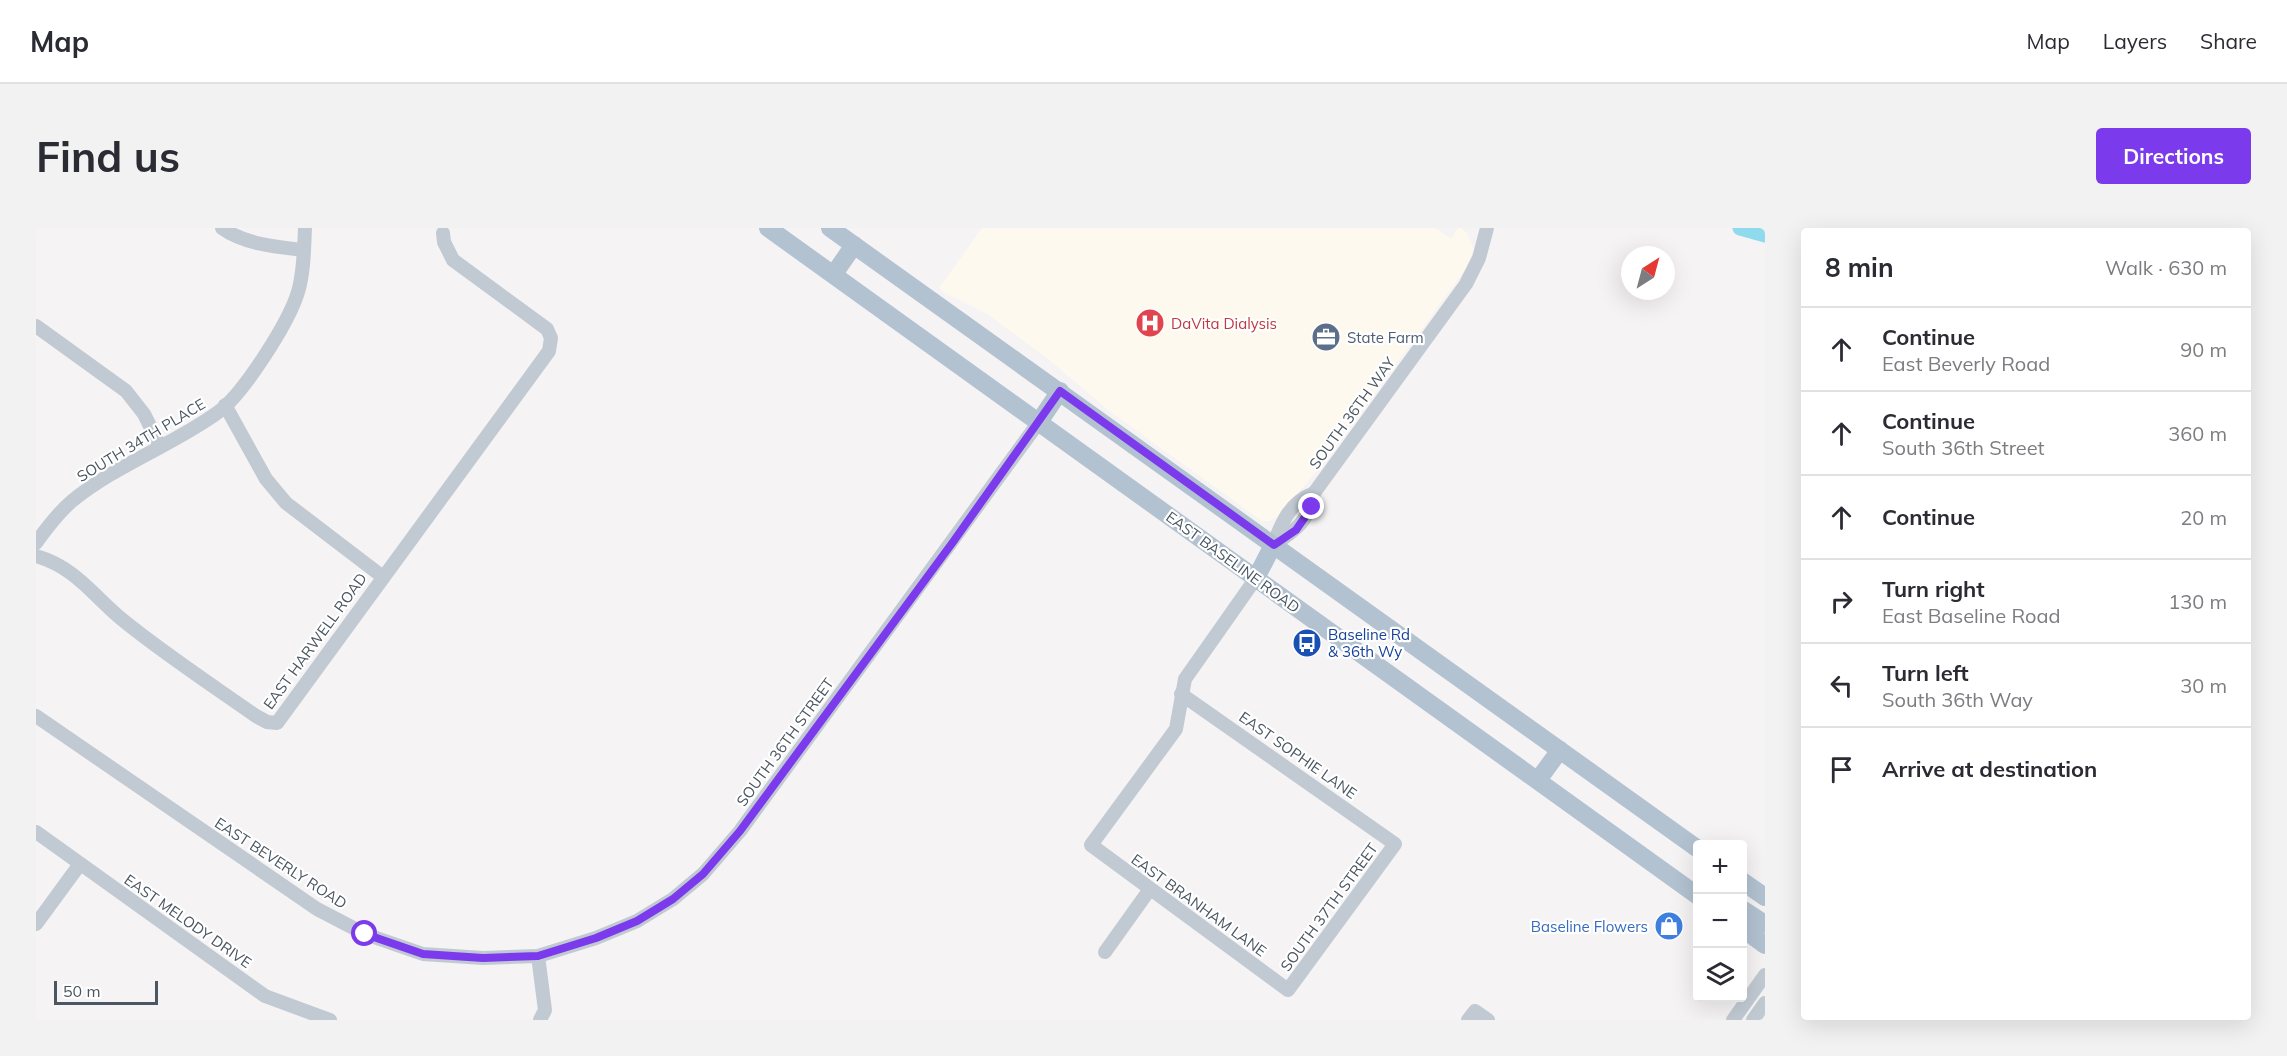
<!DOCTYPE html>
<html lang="en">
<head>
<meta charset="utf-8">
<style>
  body { margin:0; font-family:Mulish,sans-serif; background:#f2f2f3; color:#2b2b33 }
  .controls { position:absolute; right:18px; bottom:18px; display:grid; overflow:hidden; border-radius:6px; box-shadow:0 6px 24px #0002 }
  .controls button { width:54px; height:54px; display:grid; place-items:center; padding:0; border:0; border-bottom:2px solid #e1e1e2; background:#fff; color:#2b2b33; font:30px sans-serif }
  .compass { position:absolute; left:1585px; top:18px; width:54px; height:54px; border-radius:50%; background:#fff; box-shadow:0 6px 24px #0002; rotate:36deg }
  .scale { position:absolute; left:18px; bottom:15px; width:104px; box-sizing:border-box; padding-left:6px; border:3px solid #4a5661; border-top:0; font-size:16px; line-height:21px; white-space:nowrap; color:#4a5661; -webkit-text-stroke:4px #fff; paint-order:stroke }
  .stop { position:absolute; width:18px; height:18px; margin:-14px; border:4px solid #7c3aed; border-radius:50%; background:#fff }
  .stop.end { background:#7c3aed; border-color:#fff; box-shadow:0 2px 6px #0008 }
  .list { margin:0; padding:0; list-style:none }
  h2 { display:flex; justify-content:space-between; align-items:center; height:78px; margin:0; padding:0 24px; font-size:26px }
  h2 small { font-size:20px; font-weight:400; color:#7c7c81 }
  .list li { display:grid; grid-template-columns:39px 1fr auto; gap:18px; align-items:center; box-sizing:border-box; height:84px; padding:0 24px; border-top:2px solid #e1e1e2 }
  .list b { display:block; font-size:22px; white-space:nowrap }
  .list p { margin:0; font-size:20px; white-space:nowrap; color:#7c7c81 }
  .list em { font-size:20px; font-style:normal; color:#7c7c81 }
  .icon { flex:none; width:33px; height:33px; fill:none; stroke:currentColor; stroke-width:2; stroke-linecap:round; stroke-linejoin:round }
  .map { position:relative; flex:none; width:1729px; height:792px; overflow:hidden; border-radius:6px }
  header { display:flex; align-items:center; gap:36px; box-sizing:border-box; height:84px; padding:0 30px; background:#fff; border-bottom:2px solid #e1e1e2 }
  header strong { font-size:28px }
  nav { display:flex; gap:33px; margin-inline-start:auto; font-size:21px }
  .intro { display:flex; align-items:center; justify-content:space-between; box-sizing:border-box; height:144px; padding:0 36px }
  h1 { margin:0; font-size:42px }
  .button { padding:15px 27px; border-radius:6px; background:#7c3aed; color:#fff; font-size:21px; font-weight:700 }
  main { display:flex; gap:36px; padding:0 36px }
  aside { flex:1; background:#fff; border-radius:6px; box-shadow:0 6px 24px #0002 }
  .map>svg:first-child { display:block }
  .commercial { fill:#fdf9ef }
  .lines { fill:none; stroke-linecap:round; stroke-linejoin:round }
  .canal { stroke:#90daee; stroke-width:15 }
  .minor { stroke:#c1cad2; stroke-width:14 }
  .major { stroke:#b3c2d1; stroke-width:18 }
  .route { stroke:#7c3aed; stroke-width:8 }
  .labels { text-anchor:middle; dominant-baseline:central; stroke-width:4.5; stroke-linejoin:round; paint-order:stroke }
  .health-label { font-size:15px; fill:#be3a42; stroke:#fff; text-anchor:start }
  .service-label { font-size:15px; fill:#4e5e75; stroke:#fff; text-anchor:start }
  .street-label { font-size:15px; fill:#4a5661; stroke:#fff }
  .transit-label { font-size:15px; fill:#164399; stroke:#fff; text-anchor:start }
  .shop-label { font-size:15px; fill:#366cbe; stroke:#fff; text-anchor:end }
</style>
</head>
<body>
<header>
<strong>Map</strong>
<nav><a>Map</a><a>Layers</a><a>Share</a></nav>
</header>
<div class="intro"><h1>Find us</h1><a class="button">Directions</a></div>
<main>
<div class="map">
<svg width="1729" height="792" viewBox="0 0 1729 792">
  <rect width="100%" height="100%" fill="#f5f3f3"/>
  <path class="commercial" d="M946 0H1399L1415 11 1422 0H1426L1431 5 1438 21 1433 36 1295 226 1242 289 1234 293H1226L1072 182 1011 130 951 86 907 64 903 60Z"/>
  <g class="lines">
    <path class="canal" d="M1704 0 1729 7"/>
    <g class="minor">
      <path d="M186 0C208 16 241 19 268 22"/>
      <path d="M0 98 90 163 108 186 124 218"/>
      <path d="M189 177 230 251 250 275 347 349"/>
      <path d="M0 315C10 301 23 284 36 273 80 237 135 218 181 185 207 167 253 94 262 64 268 44 268 21 269 0"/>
      <path d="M1237 317C1259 303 1274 292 1278 265L1430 56 1443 30 1451 0"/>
      <path d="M1237 317C1246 294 1254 274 1278 265"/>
      <path d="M0 328C41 340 57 368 88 393 130 427 176 457 220 488L231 494 241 495 513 123 515 110 511 101 417 32 408 14 407 5"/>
      <path d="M1145 466 1359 616 1252 762 1055 617 1140 501 1149 451 1220 350"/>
      <path d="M0 488 281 681 329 706 387 726 447 730 502 728 560 710 601 693 637 671 667 646 704 603 1003 194"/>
      <path d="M0 604 229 768 294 792"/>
      <path d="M0 696 44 636"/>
      <path d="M1069 724 1114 661"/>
      <path d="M502 728 509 782 504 792"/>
      <path d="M1432 792 1439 783 1452 792"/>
      <path d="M1697 792 1729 747"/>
      <path d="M1717 792 1729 775"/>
    </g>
    <g class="major">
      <path d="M732 0 1662 668"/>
      <path d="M794 0 1662 621"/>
      <path d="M798 46 818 17"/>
      <path d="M1003 194 1024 163"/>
      <path d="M1220 350 1237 317"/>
      <path d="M1502 552 1524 522"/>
      <path d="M1706 653 1729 669"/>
      <path d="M1706 681 1729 696"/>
      <path d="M1706 700 1729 717"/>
    </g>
  </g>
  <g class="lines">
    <path class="route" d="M329 706 387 726 447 730 502 728 560 710 601 693 637 671 667 646 704 603 917 314 1024 163 1238 317 1260 302 1276 279"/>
  </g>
  <defs>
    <g id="hospital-disc" transform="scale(1.5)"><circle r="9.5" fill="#e0444e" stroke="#fff"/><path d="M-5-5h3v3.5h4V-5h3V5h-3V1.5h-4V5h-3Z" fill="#fff"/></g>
    <g id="office-disc" transform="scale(1.5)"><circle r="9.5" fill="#5c6f8a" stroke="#fff"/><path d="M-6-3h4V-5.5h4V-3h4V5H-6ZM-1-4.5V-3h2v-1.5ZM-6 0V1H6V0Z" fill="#fff"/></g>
    <g id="bus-disc" transform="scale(1.5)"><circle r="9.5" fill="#1a4fb4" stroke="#fff"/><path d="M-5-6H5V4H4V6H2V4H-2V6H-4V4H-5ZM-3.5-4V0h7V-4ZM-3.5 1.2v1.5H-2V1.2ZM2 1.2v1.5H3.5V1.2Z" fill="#fff"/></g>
    <g id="shop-disc" transform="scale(1.5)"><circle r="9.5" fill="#3f7fe0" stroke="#fff"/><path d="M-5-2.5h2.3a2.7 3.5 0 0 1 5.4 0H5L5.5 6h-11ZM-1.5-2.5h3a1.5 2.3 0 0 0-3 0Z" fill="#fff"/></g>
  </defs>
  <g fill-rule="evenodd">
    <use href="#hospital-disc" x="1114" y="95"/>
    <use href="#office-disc" x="1290" y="109"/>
    <use href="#bus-disc" x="1271" y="415"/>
    <use href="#shop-disc" x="1633" y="698"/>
  </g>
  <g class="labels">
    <g class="health-label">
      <text x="1135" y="95">DaVita Dialysis</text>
    </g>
    <g class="service-label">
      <text x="1311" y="109">State Farm</text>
    </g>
    <g class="street-label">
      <text transform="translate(1316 185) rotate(-54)">SOUTH 36TH WAY</text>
      <text transform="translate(105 212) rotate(-31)">SOUTH 34TH PLACE</text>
      <text transform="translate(1197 334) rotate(36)">EAST BASELINE ROAD</text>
      <text transform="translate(279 413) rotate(-54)">EAST HARWELL ROAD</text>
      <text transform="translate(749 514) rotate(-54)">SOUTH 36TH STREET</text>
      <text transform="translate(1262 527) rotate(35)">EAST SOPHIE LANE</text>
      <text transform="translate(245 635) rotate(33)">EAST BEVERLY ROAD</text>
      <text transform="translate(1163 677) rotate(36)">EAST BRANHAM LANE</text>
      <text transform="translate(1293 679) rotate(-54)">SOUTH 37TH STREET</text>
      <text transform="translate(152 693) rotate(35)">EAST MELODY DRIVE</text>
    </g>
    <g class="transit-label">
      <text x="1292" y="406">Baseline Rd<tspan x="1292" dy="17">&amp; 36th Wy</tspan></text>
    </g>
    <g class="shop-label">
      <text x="1612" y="698">Baseline Flowers</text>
    </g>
  </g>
</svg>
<div class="controls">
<button>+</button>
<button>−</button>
<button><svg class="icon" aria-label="layers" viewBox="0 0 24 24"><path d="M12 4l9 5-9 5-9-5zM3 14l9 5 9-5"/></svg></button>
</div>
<svg class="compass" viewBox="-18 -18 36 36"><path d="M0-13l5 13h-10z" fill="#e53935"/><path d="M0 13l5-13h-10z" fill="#7c7c81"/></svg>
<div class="scale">50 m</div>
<div class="stop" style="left:329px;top:706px"></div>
<div class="stop end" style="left:1276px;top:279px"></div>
</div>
<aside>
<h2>8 min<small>Walk · 630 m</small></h2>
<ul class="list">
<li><svg class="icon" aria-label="ahead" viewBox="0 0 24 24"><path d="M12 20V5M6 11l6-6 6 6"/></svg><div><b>Continue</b><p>East Beverly Road</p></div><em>90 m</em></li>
<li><svg class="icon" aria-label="ahead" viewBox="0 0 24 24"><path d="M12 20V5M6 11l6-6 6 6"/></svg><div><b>Continue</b><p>South 36th Street</p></div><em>360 m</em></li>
<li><svg class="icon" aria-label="ahead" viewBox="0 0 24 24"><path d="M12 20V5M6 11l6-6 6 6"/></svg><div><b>Continue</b></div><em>20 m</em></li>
<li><svg class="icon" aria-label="right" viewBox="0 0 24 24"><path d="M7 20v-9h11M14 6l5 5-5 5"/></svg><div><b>Turn right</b><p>East Baseline Road</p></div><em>130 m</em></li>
<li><svg class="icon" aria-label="left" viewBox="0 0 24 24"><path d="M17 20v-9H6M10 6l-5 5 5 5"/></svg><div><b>Turn left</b><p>South 36th Way</p></div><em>30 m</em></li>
<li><svg class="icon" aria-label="arrive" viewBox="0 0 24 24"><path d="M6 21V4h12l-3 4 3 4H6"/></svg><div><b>Arrive at destination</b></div></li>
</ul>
</aside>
</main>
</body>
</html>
